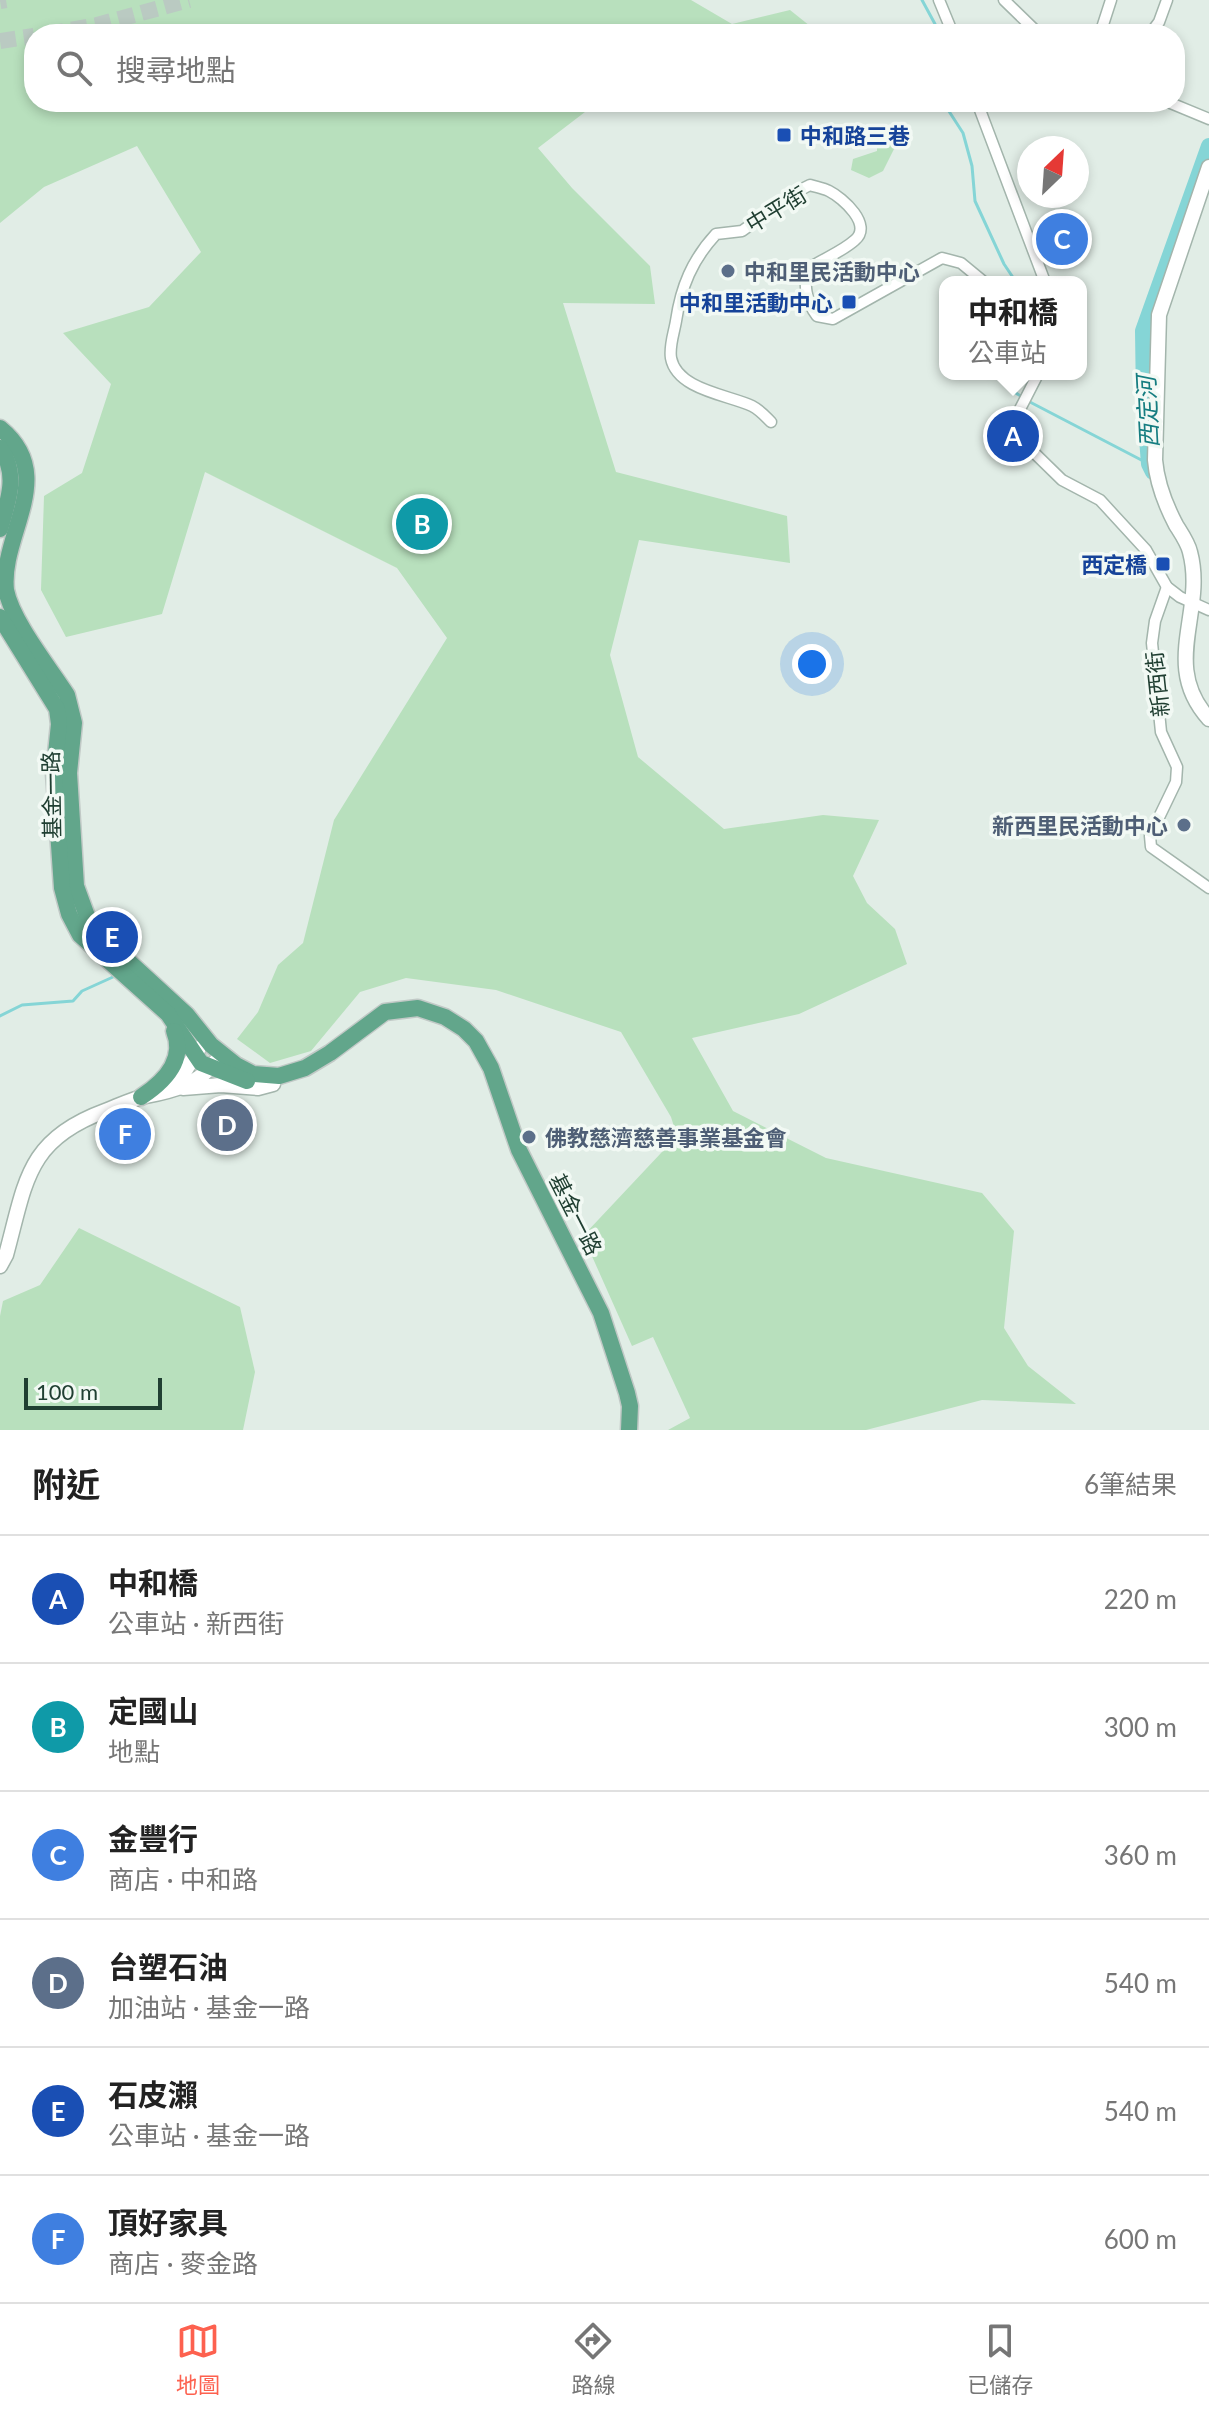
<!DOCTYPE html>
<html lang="zh-TW">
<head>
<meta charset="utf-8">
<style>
  body { margin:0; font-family:Lato,"Noto Sans TC",sans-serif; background:#f6f6f6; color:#222 }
  .compass { position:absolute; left:1017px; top:136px; width:72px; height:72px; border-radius:50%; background:#fff; box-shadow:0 4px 12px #0003; rotate:25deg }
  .scale { position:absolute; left:24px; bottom:20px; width:138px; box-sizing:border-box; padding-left:8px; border:4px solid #203f32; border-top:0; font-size:22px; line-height:28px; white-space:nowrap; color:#203f32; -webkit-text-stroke:6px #f2f9f4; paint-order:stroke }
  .you { position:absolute; left:812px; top:664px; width:28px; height:28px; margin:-20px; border:6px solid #fff; border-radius:50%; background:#1a73e8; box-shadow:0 0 0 12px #1a73e833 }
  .badge { display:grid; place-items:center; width:52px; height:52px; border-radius:50%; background:#fd614f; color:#fff; font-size:26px; font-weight:700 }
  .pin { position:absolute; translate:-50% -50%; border:4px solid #fff; box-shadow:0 2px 8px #0006 }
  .popup { position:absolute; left:939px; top:276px; width:148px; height:104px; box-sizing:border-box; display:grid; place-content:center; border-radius:16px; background:#fff; filter:drop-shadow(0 2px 6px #0005); font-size:26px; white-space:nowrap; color:#767676 }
  .popup b { font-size:30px; color:#222 }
  .popup::after { content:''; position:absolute; left:50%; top:100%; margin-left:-16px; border:16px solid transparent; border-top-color:#fff }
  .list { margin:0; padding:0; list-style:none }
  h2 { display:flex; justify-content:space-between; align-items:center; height:104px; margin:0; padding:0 32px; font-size:34px }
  h2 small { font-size:26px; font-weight:400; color:#767676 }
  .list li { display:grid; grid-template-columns:52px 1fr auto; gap:24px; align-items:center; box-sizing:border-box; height:128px; padding:0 32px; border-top:2px solid #e0e0e0 }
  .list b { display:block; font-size:30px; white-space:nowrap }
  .list p { margin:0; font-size:26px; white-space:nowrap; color:#767676 }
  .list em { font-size:26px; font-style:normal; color:#767676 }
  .icon { flex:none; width:44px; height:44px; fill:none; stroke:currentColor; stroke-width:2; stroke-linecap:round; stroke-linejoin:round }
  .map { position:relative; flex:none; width:1209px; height:1430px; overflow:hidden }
  .search { position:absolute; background:#fff; box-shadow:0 4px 12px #0003; left:24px; right:24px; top:24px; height:88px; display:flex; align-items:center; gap:20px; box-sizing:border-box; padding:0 28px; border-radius:32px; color:#767676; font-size:30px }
  .sheet { height:872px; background:#fff }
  nav { display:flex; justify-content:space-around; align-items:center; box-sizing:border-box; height:112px; border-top:2px solid #e0e0e0; background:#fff; font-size:22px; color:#767676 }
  nav a { display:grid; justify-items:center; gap:4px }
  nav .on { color:#fd614f }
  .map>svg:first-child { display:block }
  .green { fill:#b8e0bd }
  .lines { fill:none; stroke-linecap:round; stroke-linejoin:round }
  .stream { stroke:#85d5d6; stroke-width:3 }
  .river { stroke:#85d5d6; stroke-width:16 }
  .primary-tunnel { stroke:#bacac2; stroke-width:16; stroke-dasharray:16 8; stroke-linecap:butt }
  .minor-casing { stroke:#a3b5ac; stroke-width:13 }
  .tertiary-casing { stroke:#a3b5ac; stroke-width:17 }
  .primary-casing { stroke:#c1c9c6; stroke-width:19 }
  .minor { stroke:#fff; stroke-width:10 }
  .tertiary { stroke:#fff; stroke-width:14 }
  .primary { stroke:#62a68b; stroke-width:16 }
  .transit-dot { fill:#1a4fb4; stroke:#f2f9f4; stroke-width:3 }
  .service-dot { fill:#5c6f8a; stroke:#f2f9f4; stroke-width:3 }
  .labels { text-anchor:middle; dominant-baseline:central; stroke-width:7; stroke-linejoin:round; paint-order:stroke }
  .transit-label { font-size:22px; font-weight:bold; fill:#164399; stroke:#f2f9f4; text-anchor:end }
  .street-label { font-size:22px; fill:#203f32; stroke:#f2f9f4 }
  .service-label { font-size:22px; font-weight:bold; fill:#4e5e75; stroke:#f2f9f4; text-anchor:start }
  .water-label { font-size:24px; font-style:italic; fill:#157d80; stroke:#f2f9f4 }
</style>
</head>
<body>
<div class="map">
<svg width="1209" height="1430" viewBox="0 0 1209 1430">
  <rect width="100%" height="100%" fill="#e1ede6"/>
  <g class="green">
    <path d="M0 0H691L732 24 790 10 820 34H34V102H598L538 148 572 188 650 266 655 304 563 303 616 472 787 516 790 563 639 540 610 655 638 757 724 829 823 815 879 820 853 876 867 903 895 929 907 964 799 1014 692 1038 733 1111 826 1158 982 1193 1014 1231 1004 1328 1028 1366 1076 1404 982 1400 866 1430H668L690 1418 653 1337 632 1346 583 1236 677 1136 671 1117 621 1032 496 990 406 978 360 992 311 1051 270 1063 237 1039 258 1012 278 965 303 943 334 820 447 638 397 568 205 472 162 614 66 637 41 590 44 496 82 473 111 384 63 333 149 307 201 252 137 146 44 187 0 223Z"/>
    <path d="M882 130 898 141 883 171 869 178 851 170 853 159 877 151V136L874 132Z"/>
    <path d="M79 1228 240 1307 255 1372 243 1430H0V1316L3 1301 40 1285Z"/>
  </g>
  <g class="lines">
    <g class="stream">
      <path d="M922 0 935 24 936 34"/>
      <path d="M943 102 963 133 972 166 975 201 1004 264 1016 282"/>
      <path d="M1017 374 1012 378 1010 389 1022 397"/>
      <path d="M1028 401 1149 464"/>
      <path d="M0 1016 22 1005 73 1001 82 991 113 977"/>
    </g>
    <path class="river" d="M1153 472 1149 464 1144 400 1143 331 1209 146"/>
    <g class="primary-tunnel">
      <path d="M0 1 6 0"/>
      <path d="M48 34 97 25 189 0"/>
      <path d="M0 41 34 36"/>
    </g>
    <g class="minor-casing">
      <g id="minor">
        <path d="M939 0 953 34"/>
        <path d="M1004 0 1039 34"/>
        <path d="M1100 34 1111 0"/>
        <path d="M1150 34 1159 22 1167 0"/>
        <path d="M977 102 1045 282"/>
        <path d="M1168 102 1209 119"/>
        <path d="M1038 374 1017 415 1015 427 1018 437 1062 480 1100 500 1146 550 1167 587 1180 597 1209 610"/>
        <path d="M771 422C765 416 760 410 752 406 729 395 677 390 671 358 669 346 674 333 676 321 681 287 692 260 716 234L742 231 796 192 810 185C816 187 823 188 829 191 843 198 873 225 855 240 843 251 825 258 811 267 801 281 807 303 817 316L833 319 942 258 961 263 984 282"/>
        <path d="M1167 587 1155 621 1152 643 1161 732 1177 767 1176 782 1150 836 1151 847 1209 888"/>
      </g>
    </g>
    <g class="tertiary-casing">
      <g id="tertiary">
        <path d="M1209 167 1159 315 1155 460C1157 484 1165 504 1176 525 1181 533 1188 543 1190 552 1206 612 1160 665 1209 719"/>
        <path d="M168 1088 182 1076 199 1048"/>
        <path d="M183 1088 221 1085 258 1088 273 1084"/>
        <path d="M0 1266 6 1255C26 1182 26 1140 105 1111 118 1106 132 1099 146 1096 172 1091 200 1084 216 1061"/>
      </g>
    </g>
    <g class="primary-casing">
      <g id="primary">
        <path d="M0 428C59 476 0 534 6 590 12 621 49 667 67 695L74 723 69 773 76 886 91 927 187 1015 211 1045 236 1065 253 1074 279 1076 305 1068 330 1053 385 1012 418 1008 445 1017 464 1029 476 1041 491 1068 519 1150 601 1313 627 1393 630 1406 629 1430"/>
        <path d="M0 448C19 474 8 501 0 529"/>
        <path d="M0 617 57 709 59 724 54 773 62 888 69 914 80 935 168 1014 201 1063 247 1081"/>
        <path d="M141 1097C164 1082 186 1060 174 1031"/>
      </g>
    </g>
    <use href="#minor" class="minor"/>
    <use href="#tertiary" class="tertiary"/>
    <use href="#primary" class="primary"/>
  </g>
  <g class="transit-dot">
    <rect x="776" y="127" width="16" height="16" rx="4"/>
    <rect x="841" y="294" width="16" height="16" rx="4"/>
    <rect x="1155" y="556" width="16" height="16" rx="4"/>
  </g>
  <g class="service-dot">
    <circle cx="728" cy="271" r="8"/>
    <circle cx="1184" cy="825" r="8"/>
    <circle cx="529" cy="1137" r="8"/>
  </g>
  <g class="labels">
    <g class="transit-label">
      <text x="800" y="135" text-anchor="start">中和路三巷</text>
      <text x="833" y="302">中和里活動中心</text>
      <text x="1147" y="564">西定橋</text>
    </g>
    <g class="street-label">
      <text transform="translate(776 209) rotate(-31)">中平街</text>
      <text transform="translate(1157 684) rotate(-96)">新西街</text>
      <text transform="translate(51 795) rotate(-91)">基金一路</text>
      <text transform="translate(576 1214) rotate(63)">基金一路</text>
    </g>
    <g class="service-label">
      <text x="744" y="271">中和里民活動中心</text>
      <text x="1168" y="825" text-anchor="end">新西里民活動中心</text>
      <text x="545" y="1137">佛教慈濟慈善事業基金會</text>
    </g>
    <g class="water-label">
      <text transform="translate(1147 412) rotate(-93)">西定河</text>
    </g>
  </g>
</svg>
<svg class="compass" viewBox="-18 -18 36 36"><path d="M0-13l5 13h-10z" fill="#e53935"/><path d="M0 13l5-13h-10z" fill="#767676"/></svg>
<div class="scale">100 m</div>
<div class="you"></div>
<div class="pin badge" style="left:1013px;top:436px;background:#1a4fb4">A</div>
<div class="popup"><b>中和橋</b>公車站</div>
<div class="pin badge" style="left:422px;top:524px;background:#0f9aa8">B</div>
<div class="pin badge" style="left:1062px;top:239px;background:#3f7fe0">C</div>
<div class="pin badge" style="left:227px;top:1125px;background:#5c6f8a">D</div>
<div class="pin badge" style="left:112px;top:937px;background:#1a4fb4">E</div>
<div class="pin badge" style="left:125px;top:1134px;background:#3f7fe0">F</div>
<div class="search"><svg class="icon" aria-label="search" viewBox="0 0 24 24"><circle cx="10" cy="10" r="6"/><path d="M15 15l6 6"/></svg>搜尋地點</div>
</div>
<section class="sheet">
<h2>附近<small>6筆結果</small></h2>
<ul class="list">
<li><span class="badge" style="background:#1a4fb4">A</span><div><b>中和橋</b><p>公車站 · 新西街</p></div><em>220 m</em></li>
<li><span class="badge" style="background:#0f9aa8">B</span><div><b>定國山</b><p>地點</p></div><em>300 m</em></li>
<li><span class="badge" style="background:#3f7fe0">C</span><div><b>金豐行</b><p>商店 · 中和路</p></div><em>360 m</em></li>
<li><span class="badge" style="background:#5c6f8a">D</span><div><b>台塑石油</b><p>加油站 · 基金一路</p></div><em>540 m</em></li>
<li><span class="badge" style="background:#1a4fb4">E</span><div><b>石皮瀨</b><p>公車站 · 基金一路</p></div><em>540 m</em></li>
<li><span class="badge" style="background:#3f7fe0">F</span><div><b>頂好家具</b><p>商店 · 麥金路</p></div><em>600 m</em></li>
</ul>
</section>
<nav>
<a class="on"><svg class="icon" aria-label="map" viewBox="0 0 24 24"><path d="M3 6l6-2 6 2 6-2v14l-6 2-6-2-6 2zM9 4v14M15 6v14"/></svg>地圖</a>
<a><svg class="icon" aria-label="directions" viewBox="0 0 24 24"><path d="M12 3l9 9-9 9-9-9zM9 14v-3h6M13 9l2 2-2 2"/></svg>路線</a>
<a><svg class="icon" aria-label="saved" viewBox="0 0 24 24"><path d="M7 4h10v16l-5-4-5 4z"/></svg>已儲存</a>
</nav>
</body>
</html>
